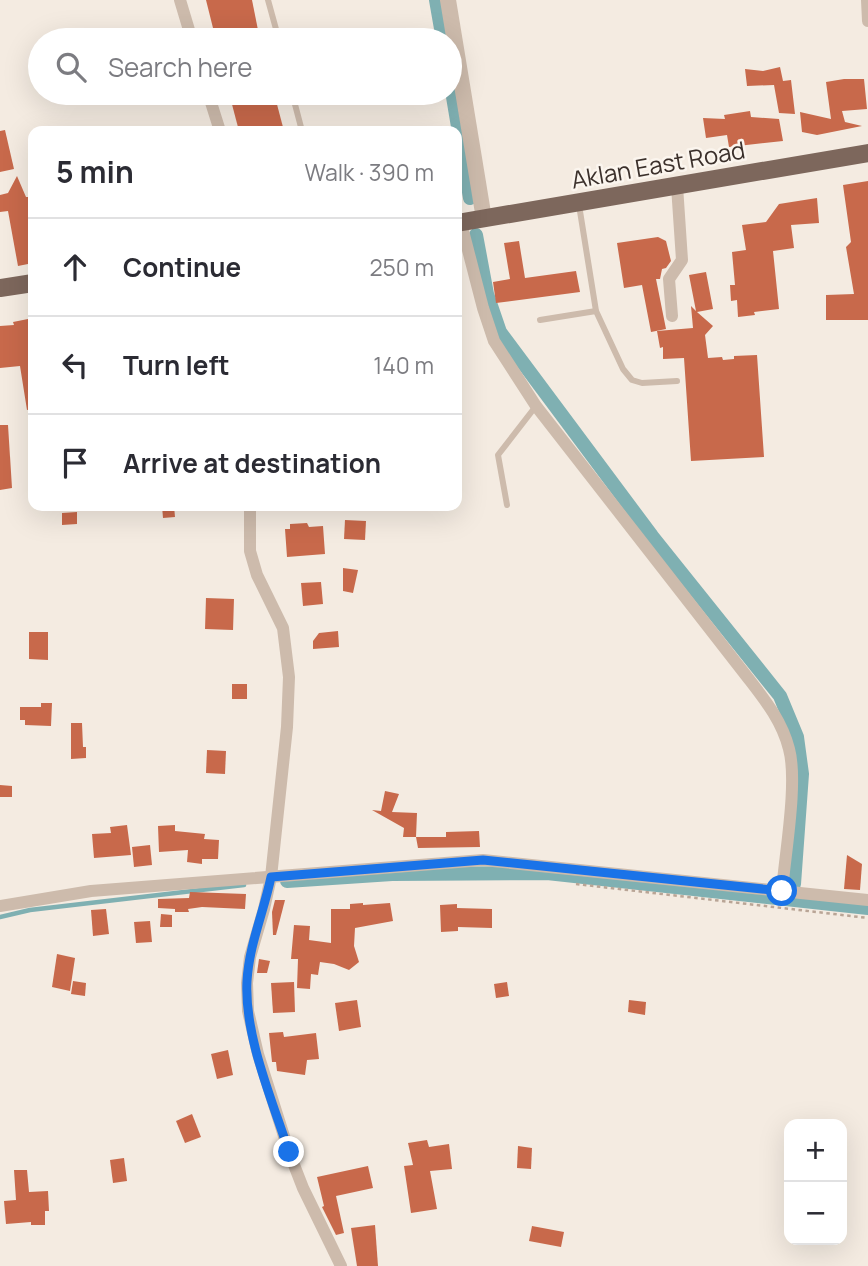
<!DOCTYPE html>
<html lang="en">
<head>
<meta charset="utf-8">
<style>
  body { margin:0; font-family:Manrope,sans-serif; background:#f7f7f7; color:#2b2b33 }
  .controls { position:absolute; right:21px; bottom:21px; display:grid; overflow:hidden; border-radius:14px; box-shadow:0 7px 28px #0002 }
  .controls button { width:63px; height:63px; display:grid; place-items:center; padding:0; border:0; border-bottom:2px solid #e1e1e2; background:#fff; color:#2b2b33; font:35px sans-serif }
  .stop { position:absolute; width:21px; height:21px; margin:-16px; border:5px solid #1a73e8; border-radius:50%; background:#fff }
  .stop.end { background:#1a73e8; border-color:#fff; box-shadow:0 2px 7px #0008 }
  .list { margin:0; padding:0; list-style:none }
  h2 { display:flex; justify-content:space-between; align-items:center; height:91px; margin:0; padding:0 28px; font-size:30px }
  h2 small { font-size:23px; font-weight:400; color:#7c7c81 }
  .list li { display:grid; grid-template-columns:46px 1fr auto; gap:21px; align-items:center; box-sizing:border-box; height:98px; padding:0 28px; border-top:2px solid #e1e1e2 }
  .list b { display:block; font-size:26px; white-space:nowrap }
  .list em { font-size:23px; font-style:normal; color:#7c7c81 }
  .icon { flex:none; width:38px; height:38px; fill:none; stroke:currentColor; stroke-width:2; stroke-linecap:round; stroke-linejoin:round }
  .map { position:relative; flex:none; width:868px; height:1266px; overflow:hidden }
  .search { position:absolute; background:#fff; box-shadow:0 7px 28px #0002; left:28px; top:28px; width:434px; height:77px; display:flex; align-items:center; gap:18px; box-sizing:border-box; padding:0 24px; border-radius:38px; color:#7c7c81; font-size:26px }
  .panel { position:absolute; background:#fff; box-shadow:0 7px 28px #0002; left:28px; top:126px; width:434px; height:385px; border-radius:14px }
  .map>svg:first-child { display:block }
  .lines { fill:none; stroke-linecap:round; stroke-linejoin:round }
  .stream { stroke:#7fb0b2; stroke-width:4.5 }
  .canal { stroke:#7fb0b2; stroke-width:14 }
  .building { fill:#c8694b }
  .path { stroke:#b9a596; stroke-width:2.5; stroke-dasharray:3.5 3.5; stroke-linecap:butt }
  .service { stroke:#cdbbac; stroke-width:6 }
  .minor { stroke:#cdbbac; stroke-width:12 }
  .tertiary { stroke:#cdbbac; stroke-width:16 }
  .primary { stroke:#7d675c; stroke-width:18 }
  .route { stroke:#1a73e8; stroke-width:9 }
  .labels { text-anchor:middle; dominant-baseline:central; stroke-width:5; stroke-linejoin:round; paint-order:stroke }
  .street-label { font-size:24px; fill:#3b302b; stroke:#fbf5ee }
</style>
</head>
<body>
<div class="map">
<svg width="868" height="1266" viewBox="0 0 868 1266">
  <rect width="100%" height="100%" fill="#f4ebe1"/>
  <g class="lines">
    <path class="stream" d="M0 917 30 910 244 885"/>
    <g class="canal">
      <path d="M436 0 443 40"/>
      <path d="M450 79 470 198"/>
      <path d="M476 235 487 294 500 332 652 536 780 696 797 737 802 774 794 884"/>
      <path d="M287 881 392 874 547 873 868 908"/>
    </g>
  </g>
  <g class="building">
    <path d="M206 0H252L260 40H216Z"/>
    <path d="M780 67 783 81 791 80 795 114 779 113 774 85 747 86 745 69 763 71Z"/>
    <path d="M844 79H864L867 109 842 111 845 122 862 126 817 135 802 132 800 112 831 119 826 82Z"/>
    <path d="M229 93H274L284 131H239Z"/>
    <path d="M750 111 751 117 779 119 783 141 729 147 727 135 706 138 703 118 725 119 724 115Z"/>
    <path d="M5 130 14 169 0 172V131Z"/>
    <path d="M17 176 26 197H29L33 219V263L18 266 8 211 0 212V195L8 193Z"/>
    <path d="M868 181V320H826V295L854 294 846 247 851 242 843 185Z"/>
    <path d="M817 198 819 223 791 225 794 248 773 251 779 309 754 312 755 315 738 317 737 300 731 301 730 285H735L732 252 746 250 742 225 766 222 779 204Z"/>
    <path d="M658 237 666 241 671 261 666 268 662 269 660 279H656L666 329 651 332 642 285 624 288 617 243Z"/>
    <path d="M519 241 525 278 576 271 580 292 496 303 493 282 510 279 504 243Z"/>
    <path d="M706 272 713 309 697 312 713 326 705 335 708 358 722 357 723 360 734 359V356L757 355 764 457 691 461 684 358 663 359V347L660 348 657 331 693 328 691 306 696 311 689 275Z"/>
    <path d="M33 318V346H31L33 409 27 410 20 366 0 368V326L14 325 13 322Z"/>
    <path d="M0 425H8L12 488 0 490Z"/>
    <path d="M162 506H174L175 517 163 518Z"/>
    <path d="M77 512V524L62 525V513Z"/>
    <path d="M345 520 366 521 365 540 344 539Z"/>
    <path d="M307 523 309 527 323 526 325 554 287 557 285 529H290V524Z"/>
    <path d="M343 568 358 570 353 593 343 591Z"/>
    <path d="M321 582 323 604 303 606 301 583Z"/>
    <path d="M206 598 234 599 233 630 205 629Z"/>
    <path d="M338 631 339 647 313 649V641L319 633Z"/>
    <path d="M29 632H48V660L29 659Z"/>
    <rect x="232" y="684" width="15" height="15"/>
    <path d="M41 703H52L51 726 25 725V720H20V707H41Z"/>
    <path d="M71 723H82L83 747H86V758L71 759Z"/>
    <path d="M207 750 226 751 225 774 206 773Z"/>
    <path d="M0 785 12 786V797H0Z"/>
    <path d="M385 791 399 794 392 812 417 813 416 837H403L404 828 372 810 381 811Z"/>
    <path d="M127 825 131 855 94 858 92 834 111 833 110 827Z"/>
    <path d="M175 825V831L205 834 204 839 219 840 218 859H202V864L187 862 188 850 159 852 158 826Z"/>
    <path d="M479 831 480 847 418 848 416 837H446V832Z"/>
    <path d="M150 845 152 865 134 867 132 847Z"/>
    <path d="M847 855 862 864 860 890 844 889Z"/>
    <path d="M190 892 246 894 245 909 202 907 188 909 189 912H175V909L158 908V899L189 898Z"/>
    <path d="M275 900H285L276 935H273L272 912Z"/>
    <path d="M363 903V905L390 903 393 921 355 928 354 946 359 962 349 970 334 964 320 962 318 975 311 974 310 989 297 988 298 959H291L294 925 310 926 309 940 331 943V909H350V904Z"/>
    <path d="M457 904V908L492 909V928L458 927V931L441 932 440 905Z"/>
    <path d="M106 909 109 934 93 936 91 910Z"/>
    <path d="M161 914 172 915V927H160Z"/>
    <path d="M150 921 152 942 136 943 134 922Z"/>
    <path d="M57 954 75 958 70 991 52 987Z"/>
    <path d="M259 959 270 961 267 973H257Z"/>
    <path d="M73 981 86 983 85 996 71 994Z"/>
    <path d="M294 982 295 1012 273 1013 271 983Z"/>
    <path d="M507 982 509 996 496 998 494 984Z"/>
    <path d="M357 1000 361 1027 339 1031 335 1003Z"/>
    <path d="M629 1000 646 1002 645 1015 628 1012Z"/>
    <path d="M283 1032 284 1037 316 1033 319 1059 307 1060 305 1075 277 1071 276 1062H272L269 1033Z"/>
    <path d="M228 1050 233 1075 217 1079 211 1054Z"/>
    <path d="M192 1114 201 1137 185 1143 176 1121Z"/>
    <path d="M427 1140 429 1147 449 1144 452 1169 430 1171 437 1209 411 1213 404 1166 413 1165 408 1143Z"/>
    <path d="M518 1146 532 1148 531 1169 517 1168Z"/>
    <path d="M124 1158 127 1181 113 1183 110 1160Z"/>
    <path d="M368 1166 373 1188 336 1196 344 1233 336 1235 322 1207 324 1206 317 1177Z"/>
    <path d="M14 1170H27L29 1192 48 1191 49 1211H45V1225H31V1222L6 1224 4 1201 16 1200Z"/>
    <path d="M375 1225 378 1266H357L351 1228Z"/>
    <path d="M532 1226 564 1232 561 1247 529 1241Z"/>
  </g>
  <g class="lines">
    <path class="path" d="M576 884 868 918"/>
    <g class="service">
      <path d="M268 0 279 40"/>
      <path d="M292 93 302 131"/>
      <path d="M579 205 596 311 623 369 632 380 642 383 677 381"/>
      <path d="M540 320 596 311"/>
      <path d="M507 505 498 455 536 406"/>
    </g>
    <g class="minor">
      <path d="M180 0 192 40"/>
      <path d="M867 0 868 21"/>
      <path d="M208 93 220 131"/>
      <path d="M461 223 483 308 494 341 536 406 748 678C765 700 782 721 789 749 798 782 785 854 782 891"/>
      <path d="M672 316 669 279 682 260 677 186"/>
      <path d="M250 506V551L257 575 283 628 289 677 287 727 271 877 264 909 250 957 247 983 248 1011 258 1054 289 1152 303 1188 341 1266"/>
      <path d="M0 906 91 891 483 860 868 900"/>
    </g>
    <path class="tertiary" d="M448 0 484 219"/>
    <g class="primary">
      <path d="M457 223 868 153"/>
      <path d="M0 288 33 283"/>
    </g>
  </g>
  <g class="lines">
    <path class="route" d="M289 1152C272 1100 244 1035 247 981 249 945 264 911 271 877L483 860 782 891"/>
  </g>
  <g class="labels">
    <g class="street-label">
      <text transform="translate(658 164) rotate(-10)">Aklan East Road</text>
    </g>
  </g>
</svg>
<div class="controls">
<button>+</button>
<button>−</button>
</div>
<div class="stop" style="left:782px;top:891px"></div>
<div class="stop end" style="left:289px;top:1152px"></div>
<div class="search"><svg class="icon" aria-label="search" viewBox="0 0 24 24"><circle cx="10" cy="10" r="6"/><path d="M15 15l6 6"/></svg>Search here</div>
<section class="panel">
<h2>5 min<small>Walk · 390 m</small></h2>
<ul class="list">
<li><svg class="icon" aria-label="ahead" viewBox="0 0 24 24"><path d="M12 20V5M6 11l6-6 6 6"/></svg><div><b>Continue</b></div><em>250 m</em></li>
<li><svg class="icon" aria-label="left" viewBox="0 0 24 24"><path d="M17 20v-9H6M10 6l-5 5 5 5"/></svg><div><b>Turn left</b></div><em>140 m</em></li>
<li><svg class="icon" aria-label="arrive" viewBox="0 0 24 24"><path d="M6 21V4h12l-3 4 3 4H6"/></svg><div><b>Arrive at destination</b></div></li>
</ul>
</section>
</div>
</body>
</html>
